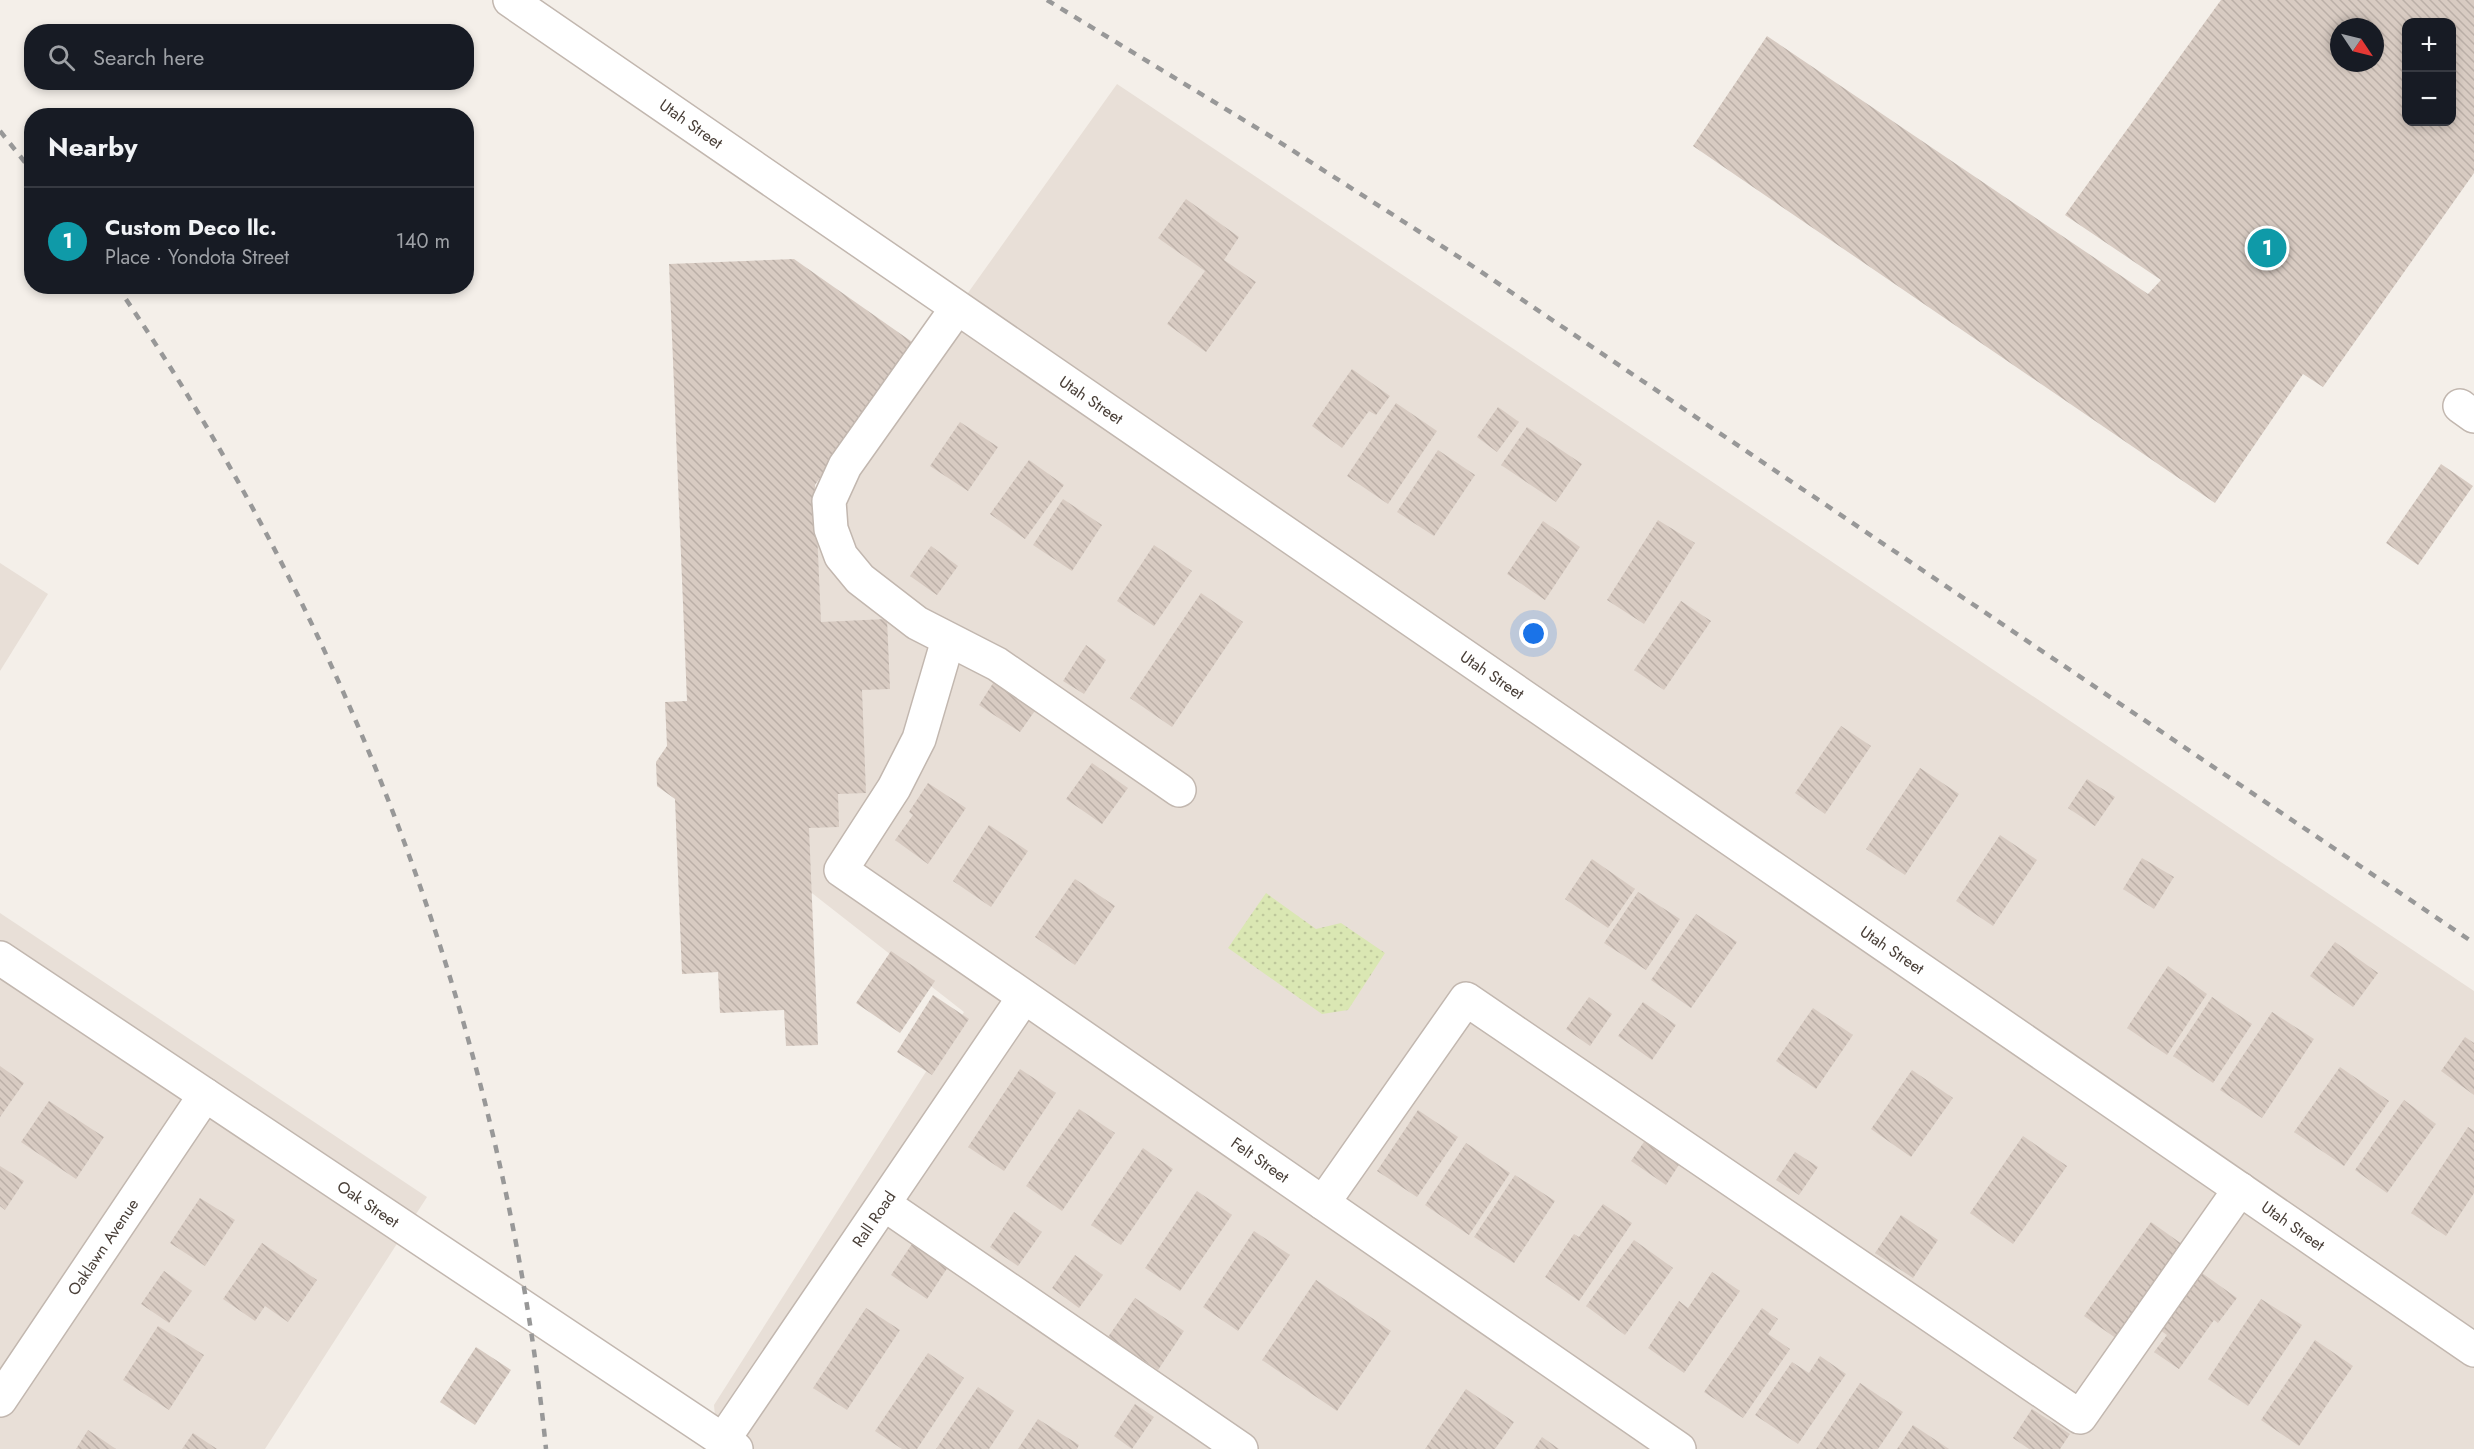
<!DOCTYPE html>
<html lang="en">
<head>
<meta charset="utf-8">
<style>
  body { margin:0; font-family:Jost,sans-serif; background:#242831; color:#f1f3f6 }
  .controls { position:absolute; right:18px; top:18px; display:grid; overflow:hidden; border-radius:12px; box-shadow:0 3px 9px #0003 }
  .controls button { width:54px; height:54px; display:grid; place-items:center; padding:0; border:0; border-bottom:2px solid #363941; background:#171b24; color:#f1f3f6; font:30px sans-serif }
  .compass { position:absolute; left:2330px; top:18px; width:54px; height:54px; border-radius:50%; background:#171b24; box-shadow:0 3px 9px #0003; rotate:125deg }
  .you { position:absolute; left:1534px; top:634px; width:21px; height:21px; margin:-15px; border:4px solid #fff; border-radius:50%; background:#1a73e8; box-shadow:0 0 0 9px #1a73e833 }
  .badge { display:grid; place-items:center; width:39px; height:39px; border-radius:50%; background:#1a73e8; color:#fff; font-size:20px; font-weight:700 }
  .pin { position:absolute; translate:-50% -50%; border:3px solid #fff; box-shadow:0 2px 6px #0006 }
  .list { margin:0; padding:0; list-style:none }
  h2 { display:flex; justify-content:space-between; align-items:center; height:78px; margin:0; padding:0 24px; font-size:26px }
  h2 small { font-size:20px; font-weight:400; color:#9ea1a6 }
  .list li { display:grid; grid-template-columns:39px 1fr auto; gap:18px; align-items:center; box-sizing:border-box; height:108px; padding:0 24px; border-top:2px solid #363941 }
  .list b { display:block; font-size:22px; white-space:nowrap }
  .list p { margin:0; font-size:20px; white-space:nowrap; color:#9ea1a6 }
  .list em { font-size:20px; font-style:normal; color:#9ea1a6 }
  .icon { flex:none; width:33px; height:33px; fill:none; stroke:currentColor; stroke-width:2; stroke-linecap:round; stroke-linejoin:round }
  .map { position:relative; flex:none; width:2474px; height:1449px; overflow:hidden }
  .search { position:absolute; background:#171b24; box-shadow:0 3px 9px #0003; left:24px; top:24px; width:450px; height:66px; display:flex; align-items:center; gap:15px; box-sizing:border-box; padding:0 21px; border-radius:24px; color:#9ea1a6; font-size:22px }
  .panel { position:absolute; background:#171b24; box-shadow:0 3px 9px #0003; left:24px; top:108px; width:450px; height:186px; border-radius:24px }
  .map>svg:first-child { display:block }
  .residential { fill:#e8dfd7 }
  .park { fill:url(#park-dots) }
  .building { fill:url(#building-back-hatch); fill-rule:evenodd }
  .lines { fill:none; stroke-linecap:round; stroke-linejoin:round }
  .minor-casing { stroke:#c2b7af; stroke-width:36 }
  .minor { stroke:#fff; stroke-width:33 }
  .rail { stroke:#989898; stroke-width:4.5; stroke-dasharray:8 8; stroke-linecap:butt }
  .labels { text-anchor:middle; dominant-baseline:central; stroke-width:5; stroke-linejoin:round; paint-order:stroke }
  .street-label { font-size:16px; fill:#483e37; stroke:#fff }
</style>
</head>
<body>
<div class="map">
<svg width="2474" height="1449" viewBox="0 0 2474 1449">
  <defs>
    <pattern id="park-dots" width="8" height="8" patternUnits="userSpaceOnUse" patternTransform="scale(1.5)"><rect width="8" height="8" fill="#dae7b3"/><path d="M2 2h.1M6 6h.1" fill="none" stroke="#bdc79b" stroke-width="1.8" stroke-linecap="round"/></pattern>
    <pattern id="building-back-hatch" width="6" height="6" patternUnits="userSpaceOnUse" patternTransform="scale(1.5)"><rect width="6" height="6" fill="#d8cbc2"/><path d="M-1 5l2 2M0 0l6 6M5-1l2 2" fill="none" stroke="#bbafa7"/></pattern>
  </defs>
  <rect width="100%" height="100%" fill="#f4efe9"/>
  <g class="residential">
    <path d="M1117 84 2474 991V1449H718L714 1405 964 1012 808 890 801 527Z"/>
    <path d="M0 563 48 594 0 671Z"/>
    <path d="M0 913 427 1197 265 1449H0Z"/>
  </g>
  <path class="park" d="M1266 893 1316 929 1341 923 1385 953 1348 1010 1322 1014 1228 948Z"/>
  <g class="building">
    <path d="M2221 0H2474V173L2323 387 2303 374 2215 503 1693 146 1767 36 2148 294 2161 280 2065 215ZM2406 22H2452V122H2406ZM2339 27H2375V63H2339Z"/>
    <path d="M1186 199 1239 237 1224 260 1256 282 1206 352 1167 324 1205 271 1158 238Z"/>
    <path d="M794 259 915 344 815 485 821 622 887 619 890 689 862 690 866 793 838 794 839 827 809 828 818 1045 786 1046 784 1010 720 1013 718 972 682 974 675 799 657 786 656 762 667 746 665 702 687 701 669 264Z"/>
    <path d="M1352 369 1390 396 1376 415 1369 411 1342 448 1312 426Z"/>
    <path d="M1396 403 1437 431 1388 504 1347 476Z"/>
    <path d="M1498 407 1519 422 1497 452 1477 437Z"/>
    <path d="M960 422 998 447 968 491 930 466Z"/>
    <path d="M1527 427 1582 464 1556 502 1501 465Z"/>
    <path d="M1438 450 1475 475 1434 536 1397 512Z"/>
    <path d="M1029 460 1064 485 1025 539 990 514Z"/>
    <path d="M2441 464 2473 486 2418 565 2386 543Z"/>
    <path d="M1063 499 1102 525 1072 571 1033 545Z"/>
    <path d="M1658 520 1695 543 1644 624 1607 600Z"/>
    <path d="M1543 521 1580 547 1545 600 1507 574Z"/>
    <path d="M1154 545 1192 571 1154 626 1117 601Z"/>
    <path d="M931 546 958 566 937 595 910 576Z"/>
    <path d="M1201 593 1243 622 1172 727 1130 698Z"/>
    <path d="M1681 601 1711 621 1664 690 1634 670Z"/>
    <path d="M1086 645 1106 660 1084 694 1063 681Z"/>
    <path d="M997 677 1039 705 1020 732 979 705Z"/>
    <path d="M1841 726 1871 746 1825 814 1795 793Z"/>
    <path d="M1092 763 1128 788 1102 824 1066 799Z"/>
    <path d="M1920 768 1959 794 1905 875 1866 849Z"/>
    <path d="M2087 779 2115 797 2095 826 2068 808Z"/>
    <path d="M928 783 966 808 928 864 895 840 913 815 909 812Z"/>
    <path d="M989 825 1028 851 991 907 953 881Z"/>
    <path d="M2000 835 2037 860 1993 926 1956 901Z"/>
    <path d="M2142 858 2174 877 2154 909 2123 889Z"/>
    <path d="M1592 859 1635 889 1608 928 1565 899Z"/>
    <path d="M1075 879 1115 906 1075 965 1035 937Z"/>
    <path d="M1638 892 1680 919 1646 970 1604 943Z"/>
    <path d="M1696 914 1737 942 1691 1008 1651 980Z"/>
    <path d="M2335 942 2378 973 2353 1007 2310 976Z"/>
    <path d="M891 951 935 981 900 1033 856 1003Z"/>
    <path d="M2168 966 2207 994 2167 1055 2127 1028Z"/>
    <path d="M933 995 969 1019 932 1075 897 1052Z"/>
    <path d="M1589 997 1612 1014 1590 1046 1566 1029Z"/>
    <path d="M2212 997 2252 1024 2213 1083 2173 1056Z"/>
    <path d="M1643 1002 1676 1025 1652 1060 1618 1036Z"/>
    <path d="M1813 1008 1853 1035 1816 1089 1776 1061Z"/>
    <path d="M2272 1012 2314 1039 2262 1118 2220 1090Z"/>
    <path d="M2465 1037 2474 1043V1095L2441 1071Z"/>
    <path d="M0 1066 24 1083 0 1117Z"/>
    <path d="M2340 1067 2389 1101 2344 1166 2294 1132Z"/>
    <path d="M1020 1069 1056 1093 1004 1171 968 1147Z"/>
    <path d="M1912 1070 1953 1098 1911 1157 1871 1129Z"/>
    <path d="M2404 1100 2436 1124 2387 1193 2355 1170Z"/>
    <path d="M49 1101 104 1137 76 1179 21 1142Z"/>
    <path d="M1079 1109 1115 1133 1062 1211 1026 1186Z"/>
    <path d="M1418 1110 1458 1137 1417 1197 1377 1171Z"/>
    <path d="M2468 1127 2474 1131V1193L2446 1236 2411 1213Z"/>
    <path d="M1648 1136 1682 1160 1666 1185 1631 1161Z"/>
    <path d="M2023 1136 2067 1166 2013 1244 1970 1213Z"/>
    <path d="M1466 1143 1510 1173 1469 1235 1425 1205Z"/>
    <path d="M1143 1148 1173 1169 1121 1245 1091 1225Z"/>
    <path d="M1795 1152 1818 1167 1799 1195 1776 1180Z"/>
    <path d="M0 1166 24 1181 5 1210 0 1206Z"/>
    <path d="M1515 1175 1555 1201 1514 1263 1474 1237Z"/>
    <path d="M1197 1191 1232 1215 1180 1291 1145 1268Z"/>
    <path d="M200 1198 235 1220 205 1266 170 1243Z"/>
    <path d="M1603 1204 1632 1223 1579 1301 1545 1277 1574 1234 1579 1237Z"/>
    <path d="M1014 1212 1042 1232 1018 1266 990 1247Z"/>
    <path d="M1901 1215 1938 1240 1913 1278 1875 1253Z"/>
    <path d="M2151 1222 2186 1247 2120 1341 2084 1316Z"/>
    <path d="M1254 1231 1290 1255 1238 1331 1203 1307Z"/>
    <path d="M1634 1240 1673 1268 1625 1335 1586 1306Z"/>
    <path d="M262 1243 317 1280 288 1322 265 1306 255 1321 223 1299Z"/>
    <path d="M912 1244 948 1267 927 1299 891 1275Z"/>
    <path d="M1075 1255 1103 1275 1079 1308 1052 1288Z"/>
    <path d="M2195 1268 2237 1298 2218 1323 2214 1320 2179 1369 2154 1352 2167 1335 2154 1326Z"/>
    <path d="M164 1271 192 1291 169 1323 141 1304Z"/>
    <path d="M1712 1272 1740 1291 1684 1373 1648 1348 1679 1301 1688 1308Z"/>
    <path d="M1316 1280 1391 1331 1337 1411 1262 1360Z"/>
    <path d="M1135 1298 1184 1331 1158 1370 1108 1337Z"/>
    <path d="M2261 1299 2302 1325 2248 1406 2208 1379Z"/>
    <path d="M866 1308 900 1330 847 1410 813 1388Z"/>
    <path d="M1762 1308 1778 1319 1768 1334 1790 1349 1743 1418 1704 1392Z"/>
    <path d="M158 1326 204 1355 169 1410 123 1380Z"/>
    <path d="M2315 1340 2353 1366 2299 1446 2261 1420Z"/>
    <path d="M476 1347 511 1370 475 1425 440 1402Z"/>
    <path d="M928 1353 964 1378 917 1449H902L875 1431Z"/>
    <path d="M1820 1356 1846 1374 1798 1444 1755 1415 1792 1362 1809 1373Z"/>
    <path d="M1860 1383 1903 1412 1878 1449H1816Z"/>
    <path d="M978 1387 1014 1411 989 1449H936Z"/>
    <path d="M1466 1389 1514 1422 1495 1449H1425Z"/>
    <path d="M1135 1404 1154 1417 1132 1449 1114 1436Z"/>
    <path d="M2032 1409 2070 1434 2060 1449H2029L2013 1438Z"/>
    <path d="M1038 1419 1079 1445 1077 1449H1018Z"/>
    <path d="M1913 1425 1949 1449H1897Z"/>
    <path d="M88 1430 116 1449H76Z"/>
    <path d="M193 1433 217 1449H182Z"/>
    <path d="M1542 1437 1559 1449H1534Z"/>
  </g>
  <g class="lines">
    <g class="minor-casing">
      <g id="minor">
        <path d="M510 0 2474 1350"/>
        <path d="M957 308 845 466 829 501 831 529 841 556 860 579 917 623 997 664 1179 790"/>
        <path d="M2460 406 2474 416"/>
        <path d="M948 640 919 739 894 788 841 870 1679 1449"/>
        <path d="M0 958 736 1449"/>
        <path d="M1323 1203 1466 999 2080 1417 2240 1189"/>
        <path d="M884 1204 1241 1449"/>
        <path d="M0 1400 205 1095"/>
        <path d="M723 1440 1024 997"/>
      </g>
    </g>
    <use href="#minor" class="minor"/>
    <g class="rail">
      <path d="M1047 0 1270 136 1465 261 2474 943"/>
      <path d="M0 131 32 171"/>
      <path d="M117 286C352 630 504 1035 546 1449"/>
    </g>
  </g>
  <g class="labels">
    <g class="street-label">
      <text transform="translate(691 124) rotate(35)">Utah Street</text>
      <text transform="translate(1091 400) rotate(34)">Utah Street</text>
      <text transform="translate(1492 675) rotate(34)">Utah Street</text>
      <text transform="translate(1892 950) rotate(34)">Utah Street</text>
      <text transform="translate(1260 1160) rotate(35)">Felt Street</text>
      <text transform="translate(368 1204) rotate(34)">Oak Street</text>
      <text transform="translate(874 1219) rotate(-56)">Rall Road</text>
      <text transform="translate(2293 1226) rotate(35)">Utah Street</text>
      <text transform="translate(103 1247) rotate(-56)">Oaklawn Avenue</text>
    </g>
  </g>
</svg>
<div class="controls">
<button>+</button>
<button>−</button>
</div>
<svg class="compass" viewBox="-18 -18 36 36"><path d="M0-13l5 13h-10z" fill="#e53935"/><path d="M0 13l5-13h-10z" fill="#9ea1a6"/></svg>
<div class="you"></div>
<div class="pin badge" style="left:2267px;top:248px;background:#0f9aa8">1</div>
<div class="search"><svg class="icon" aria-label="search" viewBox="0 0 24 24"><circle cx="10" cy="10" r="6"/><path d="M15 15l6 6"/></svg>Search here</div>
<section class="panel">
<h2>Nearby<small></small></h2>
<ul class="list">
<li><span class="badge" style="background:#0f9aa8">1</span><div><b>Custom Deco llc.</b><p>Place · Yondota Street</p></div><em>140 m</em></li>
</ul>
</section>
</div>
</body>
</html>
